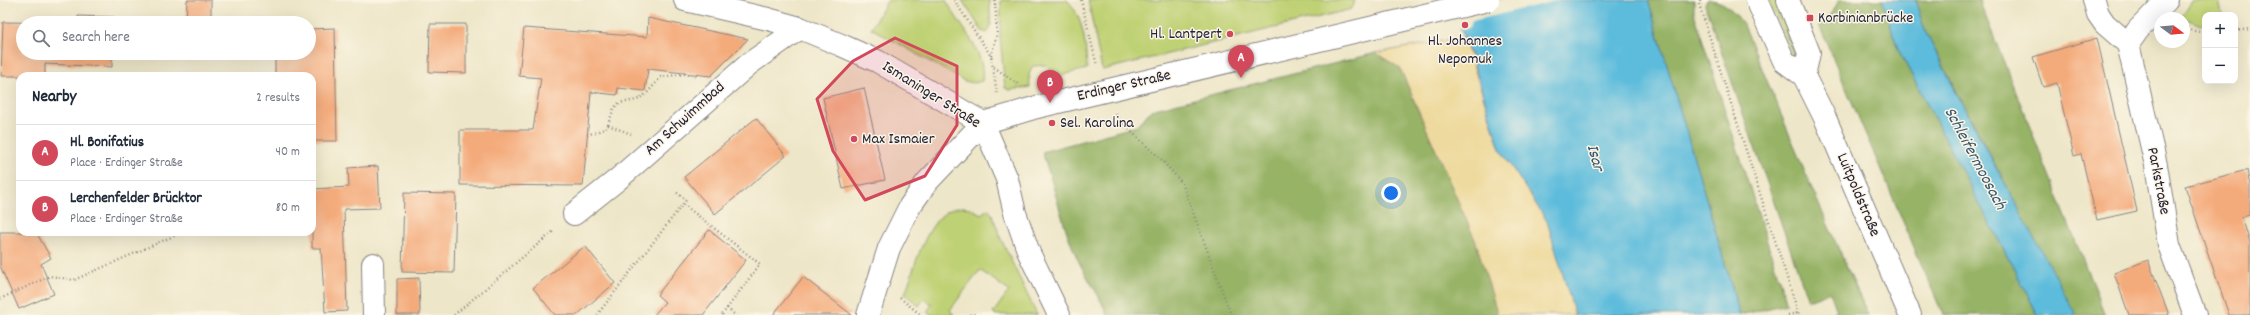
<!DOCTYPE html>
<html lang="en">
<head>
<meta charset="utf-8">
<style>
  body { margin:0; font-family:Dekko,sans-serif; background:#f2f2f3; color:#1f2937 }
  .controls { position:absolute; right:12px; top:12px; display:grid; overflow:hidden; border-radius:8px; box-shadow:0 4px 16px #0002 }
  .controls button { width:36px; height:36px; display:grid; place-items:center; padding:0; border:0; border-bottom:1px solid #e0e1e3; background:#fff; color:#1f2937; font:20px sans-serif }
  .compass { position:absolute; left:2154px; top:12px; width:36px; height:36px; border-radius:50%; background:#fff; box-shadow:0 4px 16px #0002; rotate:106deg }
  .you { position:absolute; left:1391px; top:193px; width:14px; height:14px; margin:-10px; border:3px solid #fff; border-radius:50%; background:#1a73e8; box-shadow:0 0 0 6px #1a73e833 }
  .badge { display:grid; place-items:center; width:26px; height:26px; border-radius:50%; background:#d1495b; color:#fff; font-size:13px; font-weight:700 }
  .pin { position:absolute; translate:-50% -33px; filter:drop-shadow(0 1px 2px #0008) }
  .pin::after { content:''; position:absolute; top:21px; width:14px; height:12px; background:inherit; clip-path:polygon(0 0,100% 0,50% 100%) }
  .list { margin:0; padding:0; list-style:none }
  h2 { display:flex; justify-content:space-between; align-items:center; height:52px; margin:0; padding:0 16px; font-size:17px }
  h2 small { font-size:13px; font-weight:400; color:#747a83 }
  .list li { display:grid; grid-template-columns:26px 1fr auto; gap:12px; align-items:center; box-sizing:border-box; height:56px; padding:0 16px; border-top:1px solid #e0e1e3 }
  .list b { display:block; font-size:15px; white-space:nowrap }
  .list p { margin:0; font-size:13px; white-space:nowrap; color:#747a83 }
  .list em { font-size:13px; font-style:normal; color:#747a83 }
  .icon { flex:none; width:22px; height:22px; fill:none; stroke:currentColor; stroke-width:2; stroke-linecap:round; stroke-linejoin:round }
  .map { position:relative; flex:none; width:2250px; height:315px; overflow:hidden }
  .search { position:absolute; background:#fff; box-shadow:0 4px 16px #0002; left:16px; top:16px; width:300px; height:44px; display:flex; align-items:center; gap:10px; box-sizing:border-box; padding:0 14px; border-radius:22px; color:#747a83; font-size:15px }
  .panel { position:absolute; background:#fff; box-shadow:0 4px 16px #0002; left:16px; top:72px; width:300px; height:164px; border-radius:12px }
  .map>svg:first-child { display:block }
  .green { fill:#bfd174; stroke:#707a58 }
  .forest { fill:#97b366; stroke:#5c6a50 }
  .sand { fill:#eeda9e; stroke:#887e6c }
  .water { fill:#5dbcdc; stroke:#406f8c }
  .pier { fill:#ede6c8 }
  .building { fill:#f4ab7b }
  .lines { fill:none; stroke-linecap:round; stroke-linejoin:round }
  .minor-casing { stroke:#888482; stroke-width:24 }
  .path { stroke:#888482; stroke-width:2.5; stroke-dasharray:1 3; stroke-linecap:butt }
  .minor { stroke:#fff; stroke-width:22 }
  .minor-bridge-casing { stroke:#888482; stroke-width:24; stroke-linecap:butt }
  .minor-bridge { stroke:#fff; stroke-width:22 }
  .marked { fill:#d1495b; fill-opacity:0.2; stroke:#d1495b; stroke-width:3; stroke-linejoin:round }
  .poi-dot { fill:#d1495b; stroke:#fcf5e5; stroke-width:1.5 }
  .labels { text-anchor:middle; dominant-baseline:central; stroke-width:3; stroke-linejoin:round; paint-order:stroke }
  .poi-label { font-size:16px; fill:#22223b; stroke:#fcf5e5; text-anchor:start }
  .street-label { font-size:16px; fill:#22223b; stroke:#fcf5e5 }
  .water-label { font-size:17px; font-style:italic; fill:#375873; stroke:#fcf5e5 }
</style>
</head>
<body>
<div class="map">
<svg width="2250" height="315" viewBox="0 0 2250 315">
  <rect width="100%" height="100%" fill="#fcf5e5"/>
  <filter id="ink" filterUnits="userSpaceOnUse"><feTurbulence type="fractalNoise" baseFrequency=".025" numOctaves="2"/><feDisplacementMap in="SourceGraphic" scale="8" xChannelSelector="R" yChannelSelector="G"/><feConvolveMatrix kernelMatrix="1 2 1 2 8 2 1 2 1" color-interpolation-filters="sRGB"/></filter>
  <filter id="wash" filterUnits="userSpaceOnUse"><feTurbulence type="fractalNoise" baseFrequency=".012" numOctaves="4" result="noise"/><feDisplacementMap in="SourceGraphic" scale="16" xChannelSelector="R" yChannelSelector="G"/><feGaussianBlur stdDeviation="0.9" result="paint"/><feColorMatrix in="noise" values="0 0 0 0 0 0 0 0 0 0 0 0 0 0 0 0 0 1.4 0 .05"/><feComposite in="paint" operator="in"/></filter>
  <g filter="url(#wash)">
    <rect width="100%" height="100%" fill="#ede6c8"/>
    <g class="green">
      <path d="M888 0H946C958 24 987 52 982 81L974 83 964 81 871 28Z"/>
      <path d="M962 0H989L991 24 987 33 982 31Z"/>
      <path d="M1001 0H1067C1084 17 1086 46 1087 69L1054 77 1051 70 1046 65 1033 66 1029 74 1030 87 1010 90 1005 88 1000 37Z"/>
      <path d="M1088 0H1355L1352 9 1102 70Z"/>
      <path d="M1768 0H1777L1798 57 1794 56Z"/>
      <path d="M2192 0H2219L2222 15H2205V24L2201 25 2181 17Z"/>
      <path d="M963 207 970 208 981 214 988 209 992 214 1001 239 1037 315H996L993 313 1009 291 980 270 950 310 954 315H930L927 312 932 304 924 299 919 306 905 294C914 270 924 225 948 211 952 208 958 208 963 207Z"/>
    </g>
    <g class="forest">
      <path d="M1648 0H1694V13L1787 304 1740 315Z"/>
      <path d="M1707 0C1726 0 1733 11 1744 25L1809 182 1868 315H1826L1837 311 1830 292 1808 300 1705 5Z"/>
      <path d="M1839 0H1882L1898 49 2038 315H1943L1819 25 1834 10Z"/>
      <path d="M1915 0H1979L2105 315H2076L2068 303 1925 31Z"/>
      <path d="M1376 53 1400 68 1476 242 1498 315H1107C1100 295 1087 279 1078 260 1062 226 1055 187 1042 152L1137 126 1151 110Z"/>
    </g>
    <path class="sand" d="M1464 37 1500 149 1547 221 1575 315H1498L1476 242 1400 68 1376 53Z"/>
    <g class="water">
      <path d="M1449 0H1648L1740 315H1575L1547 221 1500 149 1471 55Z"/>
      <path d="M1882 0H1915L1925 31 1966 111 2076 315H2038L1898 49Z"/>
    </g>
    <path class="pier" d="M1447 0H1560L1472 21 1470 27 1466 29 1460 28 1457 25Z"/>
    <g id="blocks">
      <g class="building">
        <path d="M187 0H211V23H186Z"/>
        <path d="M78 16 114 17V23H23V53H112V67L45 64V76H1L3 22 78 23Z"/>
        <path d="M648 18 748 39 711 76 648 69 645 91 618 88 617 95 591 92 583 186 460 185V130H533L541 78 519 76 524 28 647 37Z"/>
        <path d="M430 24H466V73L429 72Z"/>
        <path d="M335 28 337 141H312V76H275V53H309V29Z"/>
        <path d="M2097 38 2137 211 2097 220 2081 154 2074 156 2057 83 2043 87 2033 57Z"/>
        <path d="M864 88 885 180 843 189 823 98Z"/>
        <path d="M756 118 786 156 715 214 684 177Z"/>
        <path d="M378 166 380 208 344 209 347 311 325 312 321 248H312V189L349 187 348 168Z"/>
        <path d="M2247 170 2250 186V215L2242 217 2250 243V315H2229L2185 186Z"/>
        <path d="M404 193 456 194 454 273 402 272Z"/>
        <path d="M709 230 746 260 703 315H654L665 302 657 295Z"/>
        <path d="M0 232H36L51 258 41 264 54 294 19 309 0 266Z"/>
        <path d="M585 246 615 283 577 315H555L533 288Z"/>
        <path d="M2148 260 2169 315H2129L2114 273Z"/>
        <path d="M803 277 852 315H773Z"/>
        <path d="M419 278 420 315H397V279Z"/>
      </g>
    </g>
  </g>
  <g filter="url(#ink)">
    <use href="#blocks" fill-opacity="0" stroke="#888482" stroke-width="1"/>
    <g class="lines">
      <g class="minor-casing">
        <g id="minor">
          <path d="M685 0 768 19 800 28 841 45 877 61 983 123 1007 179 1015 213 1029 253 1059 315"/>
          <path d="M1757 0 1784 61 1804 76 1825 118 1910 315"/>
          <path d="M1788 0 1809 53 1804 76"/>
          <path d="M2094 0 2098 14 2105 24 2128 44 2156 165 2169 245 2195 315"/>
          <path d="M2128 44 2138 30 2167 0"/>
          <path d="M574 214 617 180 749 64 800 28"/>
          <path d="M373 264 374 315"/>
          <path d="M868 315 889 248 910 206 927 182 983 123 1037 107"/>
        </g>
      </g>
      <g class="path">
        <path d="M954 0 991 56 997 93"/>
        <path d="M1081 0 1097 66"/>
        <path d="M1700 0V7L1799 315"/>
        <path d="M2184 25 2191 30 2205 33"/>
        <path d="M2235 31 2250 29"/>
        <path d="M991 56 997 34 995 0"/>
        <path d="M994 67 1019 85"/>
        <path d="M1116 114 1123 124 1162 160 1182 183 1231 315"/>
        <path d="M608 125 631 134"/>
        <path d="M587 135 605 129 608 125 614 108 619 103 637 100 647 93 661 77 685 74 696 77"/>
        <path d="M683 204 760 264 722 315"/>
        <path d="M900 298 921 315"/>
        <path d="M0 299 50 276 74 280 176 235 175 232"/>
        <path d="M727 308 735 315"/>
        <path d="M454 315 555 230"/>
        <path d="M597 315 686 200 676 192"/>
        <path d="M971 315 972 313 975 315"/>
        <path d="M1788 315 1798 313"/>
      </g>
      <use href="#minor" class="minor"/>
      <g class="minor-bridge-casing">
        <path id="minor-bridge" d="M1037 107 1488 0"/>
      </g>
      <use href="#minor-bridge" class="minor-bridge"/>
    </g>
  </g>
  <path class="marked" d="M895 38 957 66V125L925 176 865 200 833 151 817 99 853 61Z"/>
  <g class="poi-dot">
    <rect x="1806" y="14" width="8" height="8" rx="2"/>
    <circle cx="1465" cy="25" r="4"/>
    <circle cx="1230" cy="34" r="4"/>
    <circle cx="1052" cy="123" r="4"/>
    <circle cx="854" cy="139" r="4"/>
  </g>
  <g class="labels">
    <g class="poi-label">
      <text x="1818" y="18">Korbinianbrücke</text>
      <text x="1222" y="34" text-anchor="end">Hl. Lantpert</text>
      <text x="1465" y="41" text-anchor="middle">Hl. Johannes<tspan x="1465" dy="18">Nepomuk</tspan></text>
      <text x="1060" y="123">Sel. Karolina</text>
      <text x="862" y="139">Max Ismaier</text>
    </g>
    <g class="street-label">
      <text transform="translate(1124 86) rotate(-13)">Erdinger Straße</text>
      <text transform="translate(931 95) rotate(32)">Ismaninger Straße</text>
      <text transform="translate(685 119) rotate(-42)">Am Schwimmbad</text>
      <text transform="translate(2158 181) rotate(79)">Parkstraße</text>
      <text transform="translate(1858 195) rotate(67)">Luitpoldstraße</text>
    </g>
    <g class="water-label">
      <text transform="translate(1594 158) rotate(74)">Isar</text>
      <text transform="translate(1974 159) rotate(62)">Schleifermoosach</text>
    </g>
  </g>
</svg>
<div class="controls">
<button>+</button>
<button>−</button>
</div>
<svg class="compass" viewBox="-18 -18 36 36"><path d="M0-13l5 13h-10z" fill="#e53935"/><path d="M0 13l5-13h-10z" fill="#747a83"/></svg>
<div class="you"></div>
<div class="pin badge" style="left:1241px;top:78px">A</div>
<div class="pin badge" style="left:1050px;top:103px">B</div>
<div class="search"><svg class="icon" aria-label="search" viewBox="0 0 24 24"><circle cx="10" cy="10" r="6"/><path d="M15 15l6 6"/></svg>Search here</div>
<section class="panel">
<h2>Nearby<small>2 results</small></h2>
<ul class="list">
<li><span class="badge">A</span><div><b>Hl. Bonifatius</b><p>Place · Erdinger Straße</p></div><em>40 m</em></li>
<li><span class="badge">B</span><div><b>Lerchenfelder Brücktor</b><p>Place · Erdinger Straße</p></div><em>80 m</em></li>
</ul>
</section>
</div>
</body>
</html>
